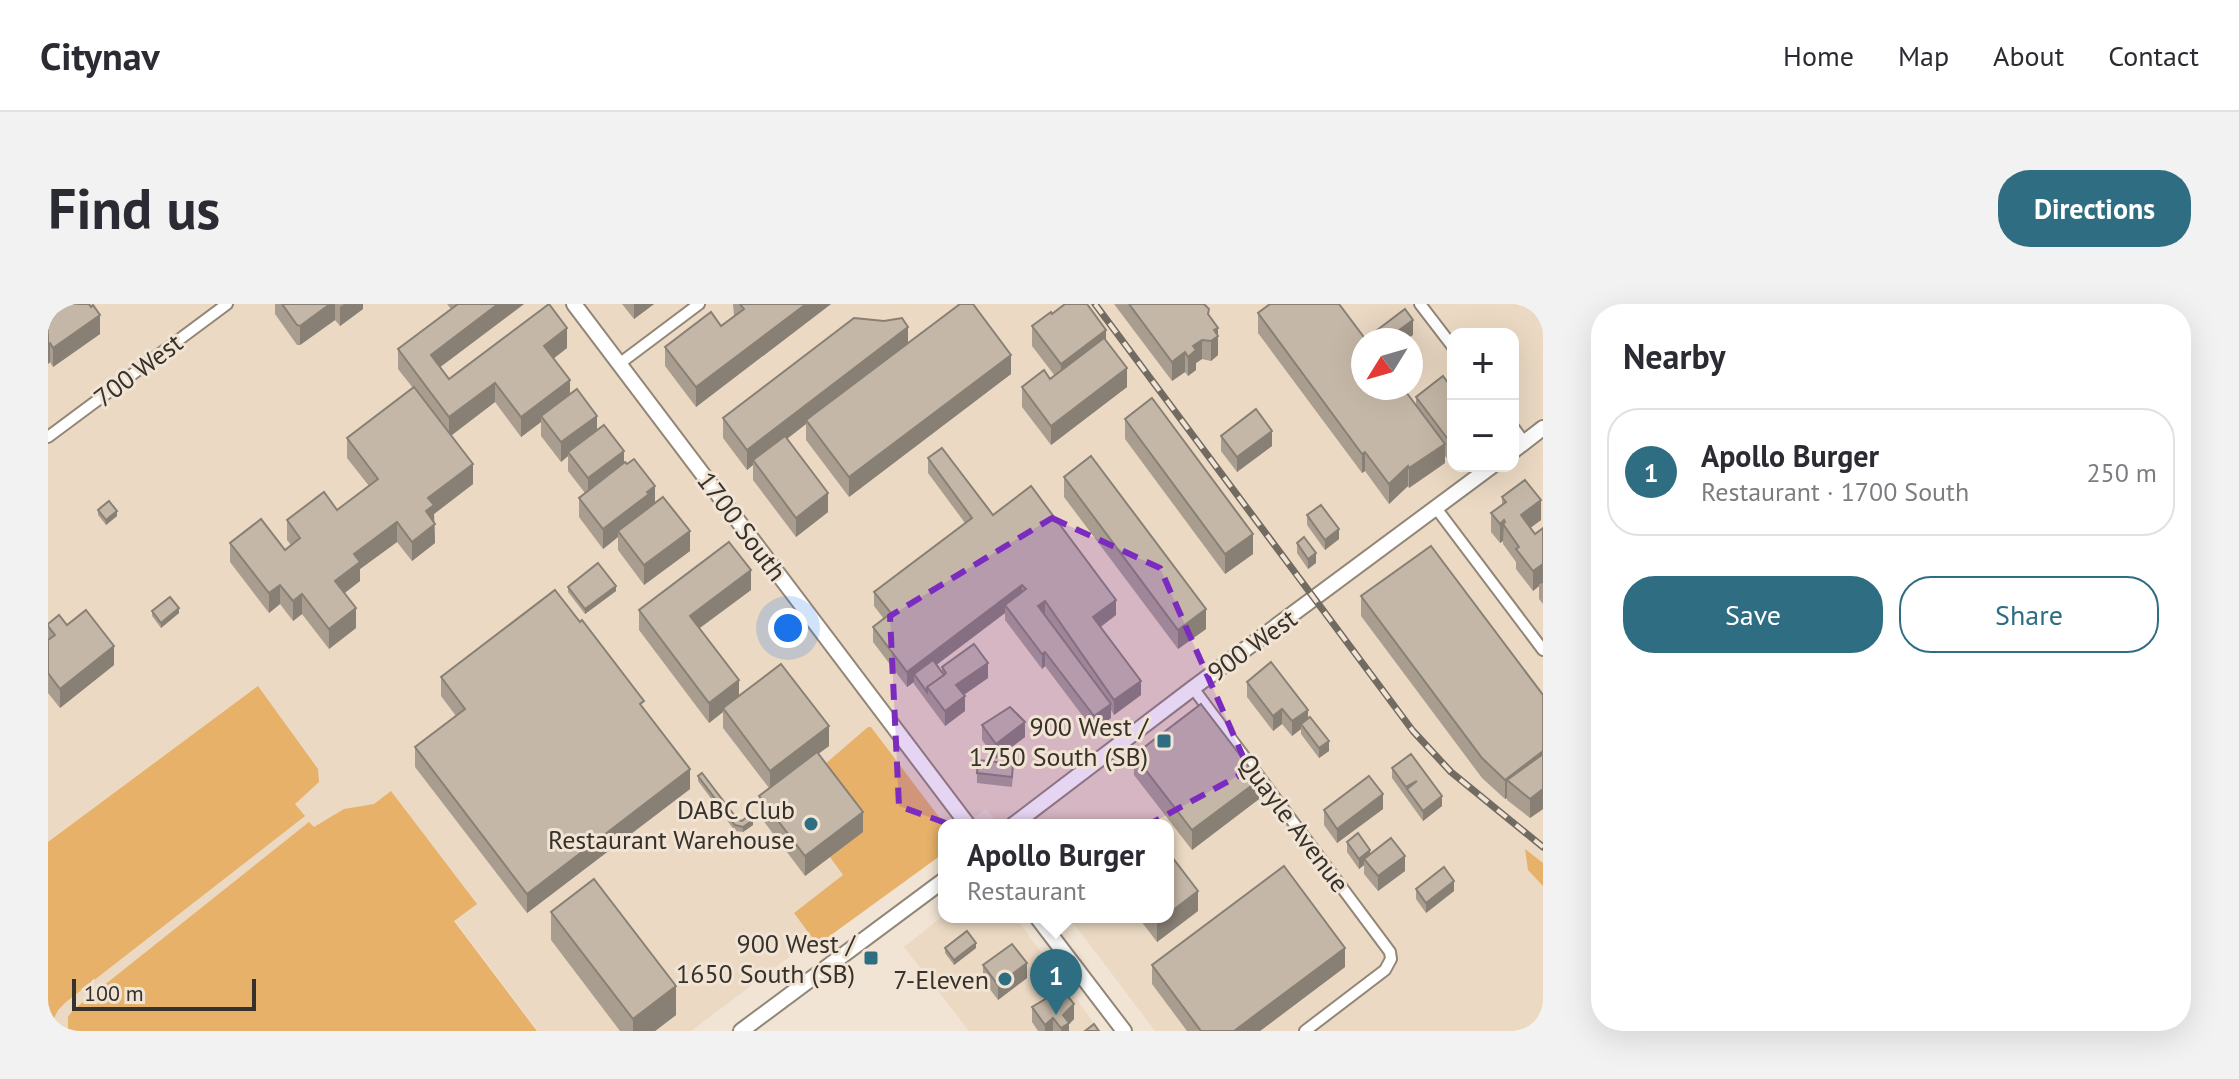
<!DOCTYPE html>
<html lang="en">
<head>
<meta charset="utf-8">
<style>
  body { margin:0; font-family:"PT Sans",sans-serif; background:#f2f2f3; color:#2b2b33 }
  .controls { position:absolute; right:24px; top:24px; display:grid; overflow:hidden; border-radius:16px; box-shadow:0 8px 32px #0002 }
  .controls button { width:72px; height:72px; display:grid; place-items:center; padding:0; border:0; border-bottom:2px solid #e1e1e2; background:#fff; color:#2b2b33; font:40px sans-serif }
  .compass { position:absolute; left:1303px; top:24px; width:72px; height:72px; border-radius:50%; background:#fff; box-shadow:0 8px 32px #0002; rotate:233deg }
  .scale { position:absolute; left:24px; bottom:20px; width:184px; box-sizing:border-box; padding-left:8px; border:4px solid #36312a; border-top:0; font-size:22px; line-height:28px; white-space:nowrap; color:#36312a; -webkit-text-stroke:6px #f1e4d4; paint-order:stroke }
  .you { position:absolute; left:740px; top:324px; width:28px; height:28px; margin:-20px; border:6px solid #fff; border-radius:50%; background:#1a73e8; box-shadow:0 0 0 12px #1a73e833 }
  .badge { display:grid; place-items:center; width:52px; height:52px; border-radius:50%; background:#2e6d82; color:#fff; font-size:26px; font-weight:700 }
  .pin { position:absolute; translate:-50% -66px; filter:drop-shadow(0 2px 4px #0008) }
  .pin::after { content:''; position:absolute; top:42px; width:28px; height:24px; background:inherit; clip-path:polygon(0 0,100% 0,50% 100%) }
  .popup { position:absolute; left:890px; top:515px; width:236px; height:104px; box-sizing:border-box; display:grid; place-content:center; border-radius:16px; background:#fff; filter:drop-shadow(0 2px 6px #0005); font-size:26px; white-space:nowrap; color:#7c7c81 }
  .popup b { font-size:30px; color:#2b2b33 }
  .popup::after { content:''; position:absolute; left:50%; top:100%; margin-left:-16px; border:16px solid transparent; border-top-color:#fff }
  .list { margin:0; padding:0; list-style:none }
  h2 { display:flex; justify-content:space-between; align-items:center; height:104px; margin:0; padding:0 32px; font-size:34px }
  h2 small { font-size:26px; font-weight:400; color:#7c7c81 }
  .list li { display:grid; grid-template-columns:52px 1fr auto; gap:24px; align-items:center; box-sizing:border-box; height:128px; margin:0 16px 16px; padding:0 16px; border:2px solid #e1e1e2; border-radius:32px }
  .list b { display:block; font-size:30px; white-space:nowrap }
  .list p { margin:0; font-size:26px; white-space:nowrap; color:#7c7c81 }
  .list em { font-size:26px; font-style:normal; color:#7c7c81 }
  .actions { display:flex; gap:16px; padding:24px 32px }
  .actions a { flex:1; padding:18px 0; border:2px solid #2e6d82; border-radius:32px; text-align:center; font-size:28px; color:#2e6d82 }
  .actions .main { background:#2e6d82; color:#fff }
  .map { position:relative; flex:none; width:1495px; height:727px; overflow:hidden; border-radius:32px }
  header { display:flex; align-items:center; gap:48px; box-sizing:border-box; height:112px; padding:0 40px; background:#fff; border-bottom:2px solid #e1e1e2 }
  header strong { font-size:38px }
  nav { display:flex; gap:44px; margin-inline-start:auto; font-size:28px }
  .intro { display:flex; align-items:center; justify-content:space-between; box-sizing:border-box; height:192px; padding:0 48px }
  h1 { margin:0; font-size:56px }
  .button { padding:20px 36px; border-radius:32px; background:#2e6d82; color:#fff; font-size:28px; font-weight:700 }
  main { display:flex; gap:48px; padding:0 48px }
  aside { flex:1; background:#fff; border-radius:32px; box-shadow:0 8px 32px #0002 }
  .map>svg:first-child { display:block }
  .built { fill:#ebd9c3; fill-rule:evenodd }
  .green { fill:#e7b169 }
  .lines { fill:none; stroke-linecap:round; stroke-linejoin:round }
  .street-casing { stroke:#928677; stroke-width:14 }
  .secondary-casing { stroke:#928677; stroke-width:18 }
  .street { stroke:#fff; stroke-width:10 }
  .secondary { stroke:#fff; stroke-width:14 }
  .rail-casing { stroke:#726b61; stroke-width:7 }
  .rail { stroke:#f1e4d4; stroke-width:4; stroke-dasharray:12; stroke-linecap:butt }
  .wall { fill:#a99d90 }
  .shaded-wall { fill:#898075 }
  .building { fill:#c4b7a7; stroke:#898075; stroke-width:2 }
  .marked { fill:#7b2cbf; fill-opacity:0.2; stroke:#7b2cbf; stroke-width:6; stroke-dasharray:16 10; stroke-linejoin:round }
  .poi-dot { fill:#2e6d82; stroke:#f1e4d4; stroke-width:3 }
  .labels { text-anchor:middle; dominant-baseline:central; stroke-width:6; stroke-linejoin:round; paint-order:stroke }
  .street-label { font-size:26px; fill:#36312a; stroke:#f1e4d4 }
  .poi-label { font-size:26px; fill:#36312a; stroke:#f1e4d4; text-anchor:end }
</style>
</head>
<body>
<header>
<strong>Citynav</strong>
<nav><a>Home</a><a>Map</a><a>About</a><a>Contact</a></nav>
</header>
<div class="intro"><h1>Find us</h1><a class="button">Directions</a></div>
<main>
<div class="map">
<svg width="1495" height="727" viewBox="0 0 1495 727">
  <rect width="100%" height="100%" fill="#f1e4d4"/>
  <g class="built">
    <path d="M0 0H1495V727H1107L1021 613H1120V521H951L938 505 916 521H896V536L643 727H490L407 617 262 727H0ZM1405 30H1465V162H1405ZM1315 36H1363V84H1315Z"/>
    <path d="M896 611V613H967L1052 727H921L856 643Z"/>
  </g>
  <g class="green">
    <path d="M210 382 270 465 271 478 247 500 257 512 18 698 10 706 0 727V538Z"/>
    <path d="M820 423H823L897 521 896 549 772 639 766 636 746 609 795 571 782 553 815 528 769 467Z"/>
    <path d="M343 487 429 600 406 617 489 727H20V713L25 706 261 518 266 523 296 505 326 500Z"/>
    <path d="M1477 545 1495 559V582L1480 566Z"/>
  </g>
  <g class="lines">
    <g class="street-casing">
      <g id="street">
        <path d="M1372 0 1405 43"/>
        <path d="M571 60 651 0"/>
        <path d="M1465 123 1476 138"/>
        <path d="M0 133 179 0"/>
        <path d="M1388 204 1495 346"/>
        <path d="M1145 384 1342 648 1343 655 1337 666 1257 727"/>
      </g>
    </g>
    <g class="secondary-casing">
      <g id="secondary">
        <path d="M526 0 920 521"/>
        <path d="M1465 147 1495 124"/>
        <path d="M965 521 1145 384 1444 162"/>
        <path d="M989 613 1076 727"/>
        <path d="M693 727 896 576"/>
      </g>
    </g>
    <use href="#street" class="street"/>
    <use href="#secondary" class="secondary"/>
    <g class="rail-casing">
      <path id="rail" d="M1047 0 1365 427 1403 468 1495 543"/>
    </g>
    <use href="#rail" class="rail"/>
  </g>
  <g class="wall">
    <path d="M0 0 52 30 5 63 2 58 0 60Z"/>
    <path d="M227 0H315V5L292 22 287 16 252 41H249L227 10Z"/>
    <path d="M399 0H476L392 63 401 75 519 44 506 54 522 90 549 127 607 199 642 247 596 281 570 246V233L555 245 531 213V194L537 189 520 167V152L513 158 493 132V118L473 133 447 98 403 132 425 180 386 210 387 239 364 257 349 238 312 265V277L297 289 308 324 281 345 254 310 245 317 232 300 221 309 182 258V239L237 246 243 241 239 236V216L289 206 321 182 299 154V134L365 84 350 65V45L403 5Z"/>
    <path d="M574 0H606L586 15Z"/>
    <path d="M685 0H783L648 103 617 62V43L673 22 686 12Z"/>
    <path d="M1066 0H1156L1161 11 1170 24V51L1163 57 1154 55 1148 59V66L1140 72 1137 68 1124 77Z"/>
    <path d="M1210 9 1368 101V93L1405 82V155L1402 158 1397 152V159L1361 184 1360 182 1341 200 1317 167 1314 169 1210 29Z"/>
    <path d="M1004 10 1058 36 1079 83 1003 141 974 103V83L1002 75 1007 72 984 42V22Z"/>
    <path d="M860 39 963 70 801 193 758 136V120L739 135 780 208 748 233 705 176V161L699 166 675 134V114Z"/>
    <path d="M1077 115 1205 250 1177 270 1077 135Z"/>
    <path d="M1173 132 1224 142 1189 168 1173 147Z"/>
    <path d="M880 154 945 211 1068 311 1053 323 1093 391 1066 411 1063 406V414L1046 427 997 362 994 365 957 316V309L889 360 894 368V363L940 374 916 391 917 407 897 422 866 380V378L859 383 825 338V323L836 315 826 302V288L917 219 880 169Z"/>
    <path d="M1016 173 1158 325 1130 345 1016 193Z"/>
    <path d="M1454 193 1493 216 1482 224 1487 230 1495 224V300L1491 295V282L1485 287 1468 265V258L1455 240V237L1452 239 1443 228V209L1454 201Z"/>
    <path d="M50 206 69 212 58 221 50 211Z"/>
    <path d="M1259 211 1291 235 1277 246 1259 221Z"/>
    <path d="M1249 239 1268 259 1260 265 1249 249Z"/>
    <path d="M520 283 568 287 537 310 520 288Z"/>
    <path d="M703 286 652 324 691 392 781 442 771 449 815 528 757 572 711 511V492L721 484 675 424V408L661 419 591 326V306Z"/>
    <path d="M1313 292 1495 391V505L1482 514 1459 496V494L1457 495 1434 474 1313 312Z"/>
    <path d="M104 307 131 309 113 324 104 312Z"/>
    <path d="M0 320 66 361 12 404 0 389Z"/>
    <path d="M393 373 596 405 642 485 479 609 367 463V443L408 412 393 392Z"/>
    <path d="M1199 378 1260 415 1281 447 1271 454 1253 430V425L1244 432 1234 420 1225 427 1199 393Z"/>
    <path d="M934 421 977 433 948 455 934 436Z"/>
    <path d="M1086 451 1211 495 1144 546 1086 471Z"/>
    <path d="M1344 464 1394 502 1375 517 1344 474Z"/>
    <path d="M929 469 965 470 964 483 929 479Z"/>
    <path d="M650 472 690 516 705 521 695 528 687 527 650 477Z"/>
    <path d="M1335 505 1289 539 1276 521V506Z"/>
    <path d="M1299 538 1322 550 1357 567 1330 587 1316 570V561L1311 565 1299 548Z"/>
    <path d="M1368 585 1406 587 1378 609 1368 595Z"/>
    <path d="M1150 607 1109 638 1090 613H1120Z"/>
    <path d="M503 608 628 711 607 727H572L503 636Z"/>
    <path d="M897 644H928L906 661 897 649Z"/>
    <path d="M935 661 979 674 950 696 935 676Z"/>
    <path d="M1104 661 1297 663 1212 727H1139L1104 680Z"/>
    <path d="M984 703 1026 715 1021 720V727H990L984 718Z"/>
  </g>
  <g class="shaded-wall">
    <path d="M282 0H287V16L252 41V22Z"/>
    <path d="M296 0H315V5L292 22V3Z"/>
    <path d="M450 0H476L383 70V51Z"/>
    <path d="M586 0H606L586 15Z"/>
    <path d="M758 0H783L648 103V83Z"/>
    <path d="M52 11V30L5 63V44Z"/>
    <path d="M1365 16V31L1358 36H1348L1350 27Z"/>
    <path d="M860 23V42L758 116V120L707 159 705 156V161L699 166V146Z"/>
    <path d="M519 24V44L496 62V42Z"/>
    <path d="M1170 24V51L1163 57V37L1166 26Z"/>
    <path d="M1058 26V45L1013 80V60Z"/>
    <path d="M1154 36V55L1148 59V66L1140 72V53L1145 42Z"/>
    <path d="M2 39V58L0 60V40Z"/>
    <path d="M1137 48V68L1124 77V58Z"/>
    <path d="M963 51V70L801 193V173Z"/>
    <path d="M1079 64V83L1003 141V122Z"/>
    <path d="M522 76V96L493 112V118L473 133V113Z"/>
    <path d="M447 79V98L401 133V113Z"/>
    <path d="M549 112V131L520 148V152L513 158V138Z"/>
    <path d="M1224 127V142L1189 168V153Z"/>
    <path d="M1405 136V155L1402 158V138Z"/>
    <path d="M1397 140V159L1361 184V164Z"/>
    <path d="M576 147V167L540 194V174Z"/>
    <path d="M1317 148V167L1314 169V150Z"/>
    <path d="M425 160V180L386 210 387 239 364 257V238L378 207 380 194Z"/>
    <path d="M1360 162V182L1341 200V180Z"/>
    <path d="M607 182V202L570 227V233L555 245V225Z"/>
    <path d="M780 189V208L748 233V214Z"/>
    <path d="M1493 196V216L1473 231V211Z"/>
    <path d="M69 207V212L58 221V216Z"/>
    <path d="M1456 216 1455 237 1452 239V220Z"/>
    <path d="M349 218V238L312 265V277L287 296V277L306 250Z"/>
    <path d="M1291 225V235L1277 246V236Z"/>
    <path d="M642 227V247L596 281V261Z"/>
    <path d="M1205 230V250L1177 270V250Z"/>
    <path d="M1268 249V259L1260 265V255Z"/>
    <path d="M1495 260V279L1491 280V282L1485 287V267Z"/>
    <path d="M703 266V286L642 331V312Z"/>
    <path d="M232 281V300L221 309V289Z"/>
    <path d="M974 281V296L957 301V309L870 375 866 370V378L859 383V368Z"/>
    <path d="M568 282V287L537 310V305Z"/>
    <path d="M254 290V310L245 317V297Z"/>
    <path d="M1068 296V311L1045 328V313Z"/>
    <path d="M997 297V312L990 302Z"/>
    <path d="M131 304V309L113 324V319Z"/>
    <path d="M308 304V324L281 345V325Z"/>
    <path d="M1158 305V325L1130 345V326Z"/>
    <path d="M66 342V361L12 404V385Z"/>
    <path d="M997 348V362L994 365V350Z"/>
    <path d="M940 359V374L908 396V381Z"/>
    <path d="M691 376V396L675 404V408L661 419V399Z"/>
    <path d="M1093 377V391L1066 411V396Z"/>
    <path d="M917 392V407L897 422V407Z"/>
    <path d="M1063 400V414L1046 427V412Z"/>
    <path d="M1234 405V420L1225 427V412Z"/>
    <path d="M1260 406V420H1253V425L1244 432V417Z"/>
    <path d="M977 418V433L948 455V440Z"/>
    <path d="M781 422V442L722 486V467Z"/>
    <path d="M1281 437V447L1271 454V444Z"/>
    <path d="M1495 447V467L1459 476V494L1457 495V476Z"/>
    <path d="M642 465V485L479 609V590Z"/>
    <path d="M1211 476V495L1144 546V526Z"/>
    <path d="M1495 485V505L1482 514V495Z"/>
    <path d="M1335 490V505L1289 539V525Z"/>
    <path d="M1394 492V502L1375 517V507Z"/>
    <path d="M815 508V528L757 572V552Z"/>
    <path d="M705 516V521L695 528V523Z"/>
    <path d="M1322 546V556L1316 555V561L1311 565V555Z"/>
    <path d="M1357 552V567L1330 587V572Z"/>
    <path d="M1406 577V587L1378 609V599Z"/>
    <path d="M1150 587V607L1109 638V618L1116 613H1120V610Z"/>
    <path d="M928 639V644L906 661V656Z"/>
    <path d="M1297 644V663L1212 727H1186Z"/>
    <path d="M979 659V674L950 696V681Z"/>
    <path d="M628 682V711L607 727H585V715Z"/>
    <path d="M1026 700V715L1021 720V727H1013L1015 711Z"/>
    <path d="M1005 714V727H997V721Z"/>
  </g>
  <g class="building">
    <path d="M0 0H41L43 3 45 1 52 11 5 44 2 39 0 40Z"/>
    <path d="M234 0H282L252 22 249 21Z"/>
    <path d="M410 0H450L383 51 401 75 501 0 519 24 496 42 522 76 473 113 447 79 401 113 350 45Z"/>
    <path d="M692 0H758L648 83 617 43 663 8 673 22 696 5Z"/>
    <path d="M912 0H925L963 51 801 173 758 116Z"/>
    <path d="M1017 0H1039L1058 26 1013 60 984 22 1003 8 1004 10Z"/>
    <path d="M1081 0H1156L1161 5 1160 10 1170 24 1166 26 1170 32 1163 37 1154 36 1145 42 1148 46 1140 53 1137 48 1124 58Z"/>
    <path d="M1222 0H1291L1318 36H1315V84H1355L1397 140 1361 164 1360 162 1341 180 1317 148 1314 150 1210 9Z"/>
    <path d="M1357 5 1365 16 1350 27 1354 32 1348 36H1322L1320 33Z"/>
    <path d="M806 14 836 17 854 14 860 23 699 146 675 114Z"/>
    <path d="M1056 34 1079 64 1003 122 974 83 996 66 1002 75Z"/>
    <path d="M1395 72 1403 83 1405 82V136L1402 138 1368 93Z"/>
    <path d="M366 83 425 160 380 194 386 201 378 207 387 220 364 238 349 218 306 250 312 258 287 277 308 304 281 325 254 290 245 297 232 281 221 289 182 239 213 215 237 246 252 234 239 216 276 188 289 206 330 175 299 134Z"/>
    <path d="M529 85 549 112 513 138 493 112Z"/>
    <path d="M1104 94 1205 230 1177 250 1077 115Z"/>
    <path d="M1208 105 1224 127 1189 153 1173 132Z"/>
    <path d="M556 121 576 147 540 174 520 148Z"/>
    <path d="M737 132 780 189 748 214 705 156Z"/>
    <path d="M894 144 945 211 983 182 1068 296 1045 313 1093 377 1066 396 997 297 990 302 1063 400 1046 412 997 348 994 350 957 301 978 285 974 281 859 368 825 323 843 309 826 288 924 214 880 154Z"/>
    <path d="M1043 152 1158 305 1130 326 1016 173Z"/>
    <path d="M586 155 607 182 599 188 601 190 555 225 531 194 577 158 579 160Z"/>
    <path d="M1477 176 1493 196 1473 211 1487 230 1495 224V260L1485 267 1468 245 1471 243 1455 220 1457 218 1456 216 1452 220 1443 209 1458 198 1454 193Z"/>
    <path d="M615 193 642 227 596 261 570 227Z"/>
    <path d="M61 197 69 207 58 216 50 206Z"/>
    <path d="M1273 201 1291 225 1277 236 1259 211Z"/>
    <path d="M1256 233 1268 249 1260 255 1249 239Z"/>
    <path d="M681 238 703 266 642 312 691 376 661 399 591 306Z"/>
    <path d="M1383 242 1495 391V447L1457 476 1434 454 1313 292Z"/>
    <path d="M550 259 568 282 537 305 520 283Z"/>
    <path d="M507 286 532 318 534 316 596 397 592 400 642 465 479 590 367 443 417 405 393 373Z"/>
    <path d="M122 293 131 304 113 319 104 307Z"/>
    <path d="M38 306 66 342 12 385 0 369V336L7 331 0 322V320L11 311 19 321Z"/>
    <path d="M926 340 940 359 908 381 917 392 897 407 879 383 898 369 894 363Z"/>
    <path d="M885 356 896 371 879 383V388L866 370Z"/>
    <path d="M1223 358 1260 406 1244 417 1234 405 1225 412 1199 378Z"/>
    <path d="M733 360 781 422 722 467 675 404Z"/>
    <path d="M1153 400 1211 476 1144 526 1086 451Z"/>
    <path d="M962 403 977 418 948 440 934 421Z"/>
    <path d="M1262 413 1281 437 1271 444 1253 420Z"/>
    <path d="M769 448 815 508 757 552 711 492Z"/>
    <path d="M1363 450 1394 492 1375 507 1359 485 1369 477 1358 483 1344 464Z"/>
    <path d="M1495 450V485L1482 495 1459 476Z"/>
    <path d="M930 456 965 460 964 473 929 469Z"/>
    <path d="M654 469 690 516 694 517 701 511 705 516 695 523 687 521 650 472Z"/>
    <path d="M1321 472 1335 490 1289 525 1276 506Z"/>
    <path d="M1310 529 1322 546 1311 555 1299 538Z"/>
    <path d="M1343 534 1357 552 1330 572 1316 555Z"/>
    <path d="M1121 549 1150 587 1120 610V550Z"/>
    <path d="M1236 562 1297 644 1186 727H1153L1104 661Z"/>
    <path d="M1396 563 1406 577 1378 599 1368 585Z"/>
    <path d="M546 575 628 682 585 715 503 608Z"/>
    <path d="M1105 613H1116L1109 618Z"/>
    <path d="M919 627 928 639 906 656 897 644Z"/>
    <path d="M964 640 979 659 950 681 935 661Z"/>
    <path d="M1014 685 1026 700 1015 711 1021 719 1013 724 1005 714 997 721 984 703Z"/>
    <path d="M1046 720 1051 727H1037Z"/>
  </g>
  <path class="marked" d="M1004 214 1112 264 1201 466 1021 564 851 502 842 312Z"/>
  <g class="poi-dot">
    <rect x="1108" y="429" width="16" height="16" rx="4"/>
    <circle cx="763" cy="520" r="8"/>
    <rect x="815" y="646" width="16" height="16" rx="4"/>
    <circle cx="957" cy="675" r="8"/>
  </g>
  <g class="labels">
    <g class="street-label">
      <text transform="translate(90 66) rotate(-37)">700 West</text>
      <text transform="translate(694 222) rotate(53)">1700 South</text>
      <text transform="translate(1204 341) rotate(-36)">900 West</text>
      <text transform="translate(1246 519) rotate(53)">Quayle Avenue</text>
    </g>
    <g class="poi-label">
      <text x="1100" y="422">900 West /<tspan x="1100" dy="30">1750 South (SB)</tspan></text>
      <text x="747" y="505">DABC Club<tspan x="747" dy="30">Restaurant Warehouse</tspan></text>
      <text x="807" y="639">900 West /<tspan x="807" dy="30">1650 South (SB)</tspan></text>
      <text x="941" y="675">7-Eleven</text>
    </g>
  </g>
</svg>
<div class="controls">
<button>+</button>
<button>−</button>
</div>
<svg class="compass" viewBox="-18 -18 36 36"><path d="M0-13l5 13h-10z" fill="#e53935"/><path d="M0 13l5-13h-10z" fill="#7c7c81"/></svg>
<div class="scale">100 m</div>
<div class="you"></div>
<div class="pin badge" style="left:1008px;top:711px">1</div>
<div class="popup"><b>Apollo Burger</b>Restaurant</div>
</div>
<aside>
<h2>Nearby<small></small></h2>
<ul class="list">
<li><span class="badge">1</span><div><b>Apollo Burger</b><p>Restaurant · 1700 South</p></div><em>250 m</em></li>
</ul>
<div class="actions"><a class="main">Save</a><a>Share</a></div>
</aside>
</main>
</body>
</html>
